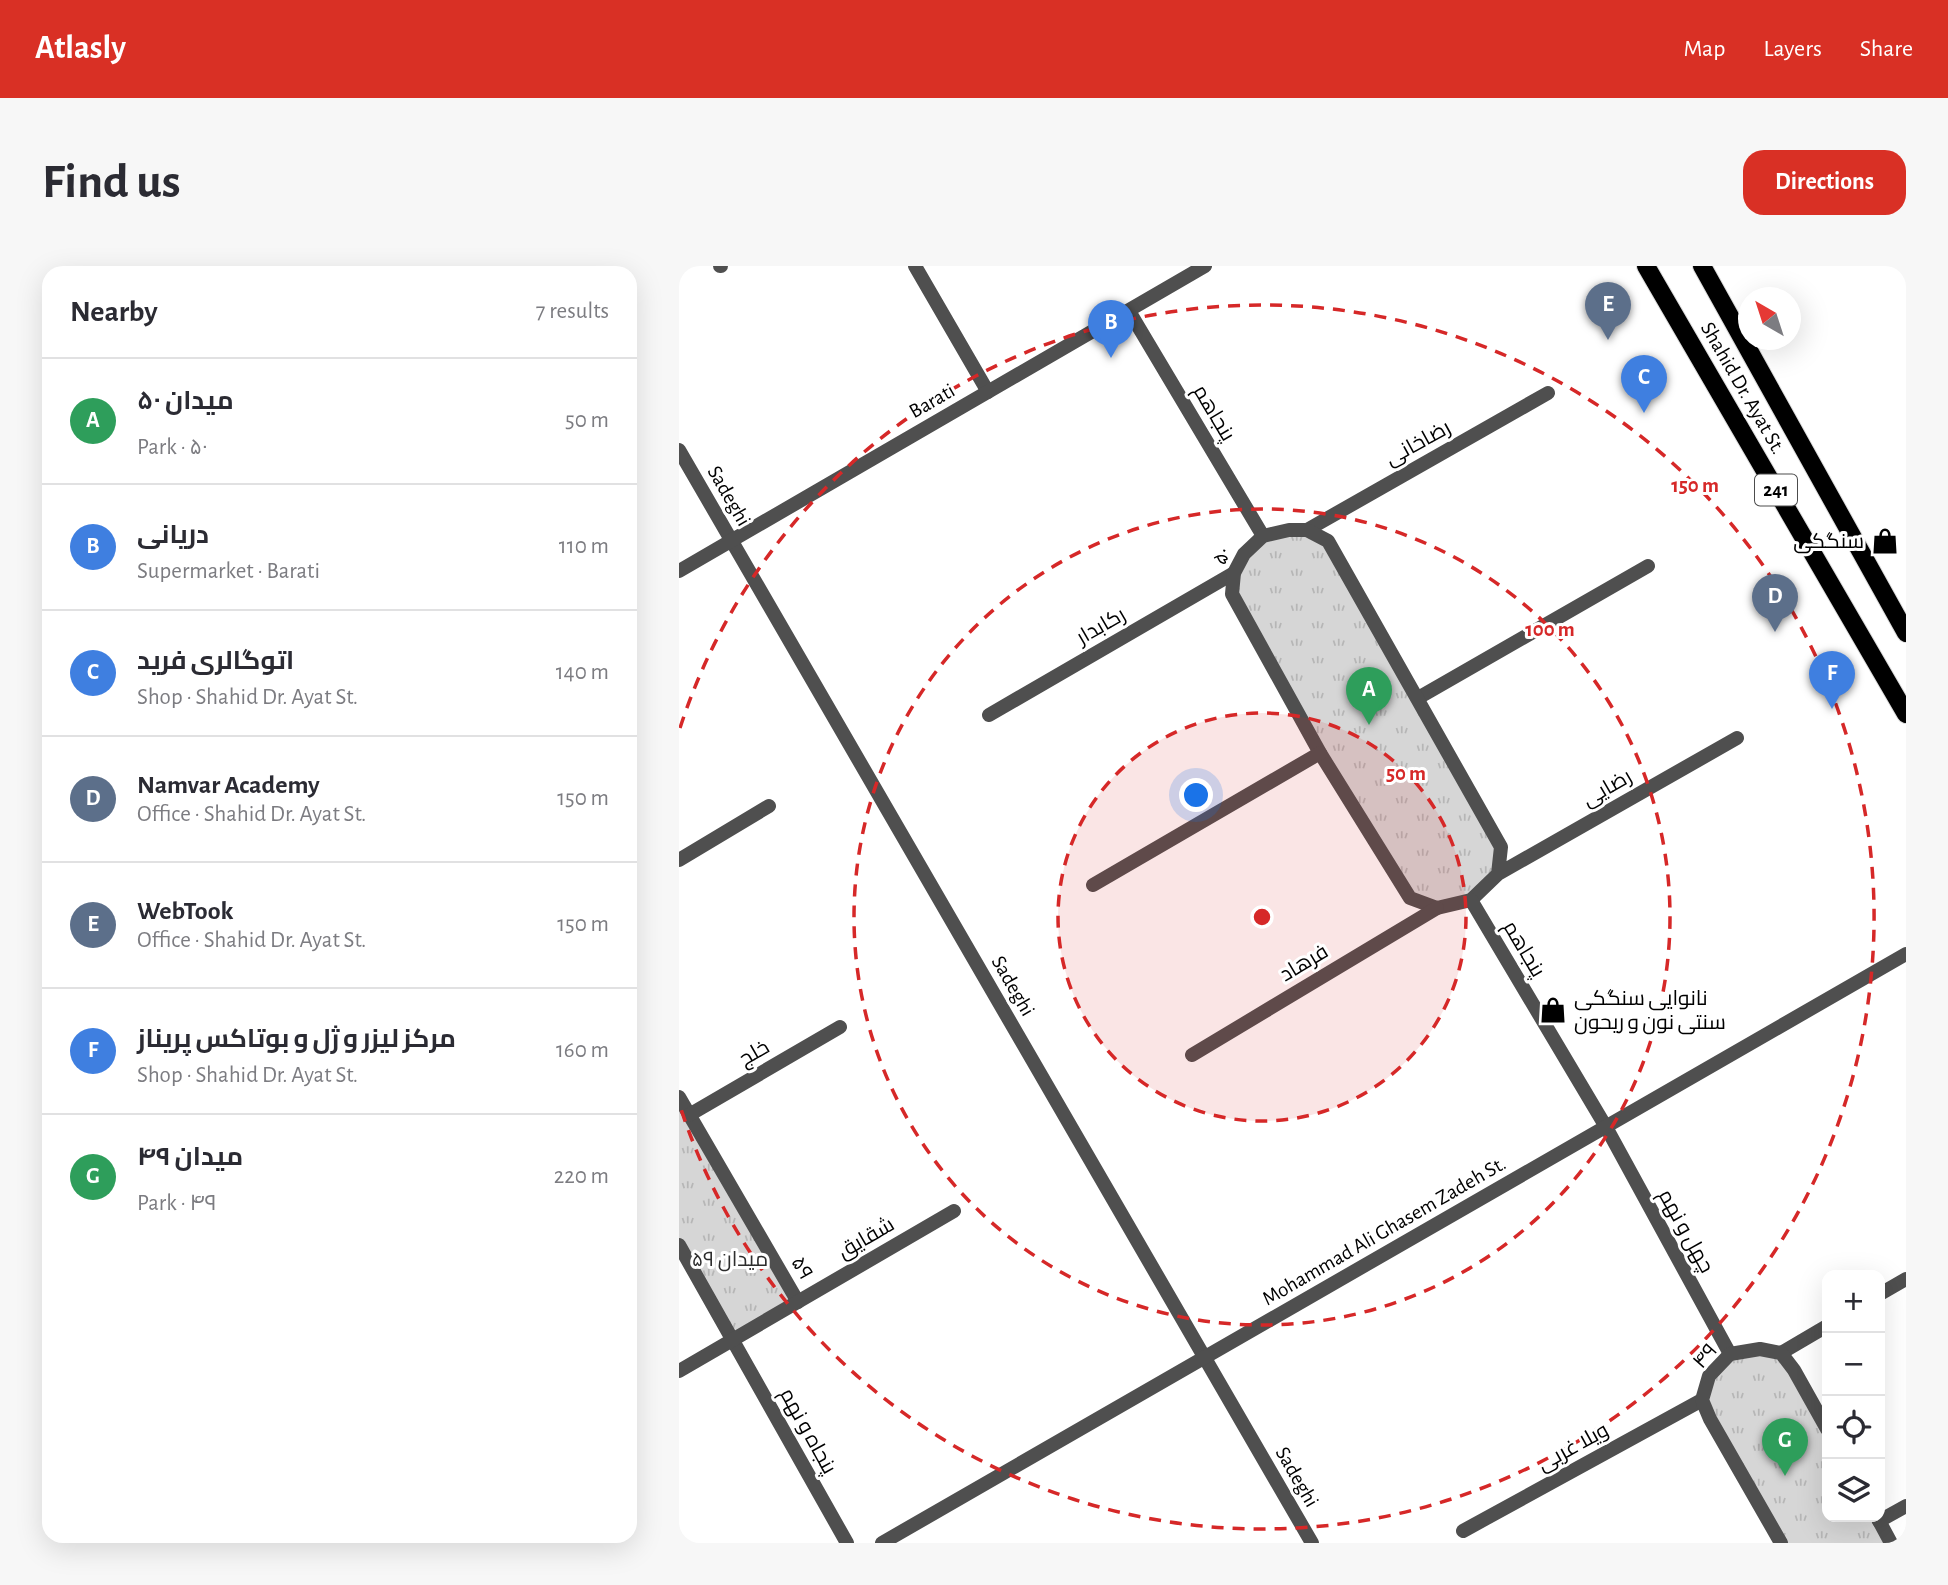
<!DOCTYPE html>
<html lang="en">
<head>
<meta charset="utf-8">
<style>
  body { margin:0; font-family:"Alegreya Sans",Cairo,sans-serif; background:#f7f7f7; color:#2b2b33 }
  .controls { position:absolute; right:21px; bottom:21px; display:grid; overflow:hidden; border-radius:14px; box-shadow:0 7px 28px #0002 }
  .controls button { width:63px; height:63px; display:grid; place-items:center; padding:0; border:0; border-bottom:2px solid #e1e1e2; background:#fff; color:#2b2b33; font:35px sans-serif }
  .compass { position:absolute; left:1059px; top:21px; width:63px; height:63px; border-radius:50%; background:#fff; box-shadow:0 7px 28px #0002; rotate:321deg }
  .you { position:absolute; left:518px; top:530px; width:24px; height:24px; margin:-18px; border:5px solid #fff; border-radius:50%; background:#1a73e8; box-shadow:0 0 0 10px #1a73e833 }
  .badge { display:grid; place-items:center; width:46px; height:46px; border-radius:50%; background:#d93025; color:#fff; font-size:23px; font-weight:700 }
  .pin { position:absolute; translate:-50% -58px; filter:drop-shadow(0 2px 4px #0008) }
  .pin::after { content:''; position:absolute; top:37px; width:24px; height:21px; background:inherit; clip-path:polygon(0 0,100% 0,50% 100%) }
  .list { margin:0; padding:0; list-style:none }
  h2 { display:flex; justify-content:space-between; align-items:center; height:91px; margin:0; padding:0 28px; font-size:30px }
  h2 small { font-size:23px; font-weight:400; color:#7c7c81 }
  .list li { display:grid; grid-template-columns:46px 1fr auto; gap:21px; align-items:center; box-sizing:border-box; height:126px; padding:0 28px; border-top:2px solid #e1e1e2 }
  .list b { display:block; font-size:26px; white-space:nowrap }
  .list p { margin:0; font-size:23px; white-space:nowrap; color:#7c7c81 }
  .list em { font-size:23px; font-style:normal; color:#7c7c81 }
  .icon { flex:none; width:38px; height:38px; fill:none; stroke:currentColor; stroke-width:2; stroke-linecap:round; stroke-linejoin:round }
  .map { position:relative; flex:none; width:1227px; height:1277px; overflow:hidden; border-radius:21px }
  header { display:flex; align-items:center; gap:42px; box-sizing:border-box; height:98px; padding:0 35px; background:#d93025; color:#fff }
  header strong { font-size:33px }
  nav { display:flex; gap:38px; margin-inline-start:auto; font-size:24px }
  .intro { display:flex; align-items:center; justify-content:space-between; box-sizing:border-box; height:168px; padding:0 42px }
  h1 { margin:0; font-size:49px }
  .button { padding:18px 32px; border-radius:21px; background:#d93025; color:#fff; font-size:24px; font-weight:700 }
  main { display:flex; gap:42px; padding:0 42px }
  aside { flex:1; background:#fff; border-radius:21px; box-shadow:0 7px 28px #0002 }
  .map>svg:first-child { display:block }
  .park { fill:url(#park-tufts) }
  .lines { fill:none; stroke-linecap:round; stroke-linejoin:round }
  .primary-casing { stroke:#dbdbdb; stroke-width:20 }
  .street { stroke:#4f4f4f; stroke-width:14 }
  .primary { stroke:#000; stroke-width:18 }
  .ring { fill:none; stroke:#d62828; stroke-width:3.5; stroke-dasharray:12 9 }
  .labels { text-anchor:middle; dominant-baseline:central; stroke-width:6; stroke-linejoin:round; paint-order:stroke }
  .shield { fill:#fff; stroke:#4c4c4c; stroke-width:2 }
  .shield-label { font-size:19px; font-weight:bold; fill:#000 }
  .street-label { font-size:21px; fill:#000; stroke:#fff }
  .poi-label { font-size:21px; fill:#000; stroke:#fff; text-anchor:end }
  .park-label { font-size:21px; fill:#2d2d2d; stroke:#fff }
  .centre { fill:#d62828; stroke:#fff; stroke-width:3.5 }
  .ring-label { font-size:21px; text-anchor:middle; font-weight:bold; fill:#d62828; stroke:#fff; stroke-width:6; stroke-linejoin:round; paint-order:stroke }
</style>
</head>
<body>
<header>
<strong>Atlasly</strong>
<nav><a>Map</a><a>Layers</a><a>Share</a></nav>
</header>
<div class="intro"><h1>Find us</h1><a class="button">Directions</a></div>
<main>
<aside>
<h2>Nearby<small>7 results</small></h2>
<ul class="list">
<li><span class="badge" style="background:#2e9e5b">A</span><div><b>میدان ۵۰</b><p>Park · ۵۰</p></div><em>50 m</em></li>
<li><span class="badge" style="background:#3f7fe0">B</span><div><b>دریانی</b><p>Supermarket · Barati</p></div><em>110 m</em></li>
<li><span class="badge" style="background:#3f7fe0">C</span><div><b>اتوگالری فرید</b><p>Shop · Shahid Dr. Ayat St.</p></div><em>140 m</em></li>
<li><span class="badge" style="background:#5c6f8a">D</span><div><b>Namvar Academy</b><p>Office · Shahid Dr. Ayat St.</p></div><em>150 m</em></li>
<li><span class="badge" style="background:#5c6f8a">E</span><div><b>WebTook</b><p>Office · Shahid Dr. Ayat St.</p></div><em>150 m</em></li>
<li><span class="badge" style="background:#3f7fe0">F</span><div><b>مرکز لیزر و ژل و بوتاکس پریناز</b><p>Shop · Shahid Dr. Ayat St.</p></div><em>160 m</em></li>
<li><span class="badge" style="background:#2e9e5b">G</span><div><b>میدان ۴۹</b><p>Park · ۴۹</p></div><em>220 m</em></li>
</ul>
</aside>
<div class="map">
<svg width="1227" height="1277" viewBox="0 0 1227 1277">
  <defs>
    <pattern id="park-tufts" width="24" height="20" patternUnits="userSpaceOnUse" patternTransform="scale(1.75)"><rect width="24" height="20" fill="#d6d6d6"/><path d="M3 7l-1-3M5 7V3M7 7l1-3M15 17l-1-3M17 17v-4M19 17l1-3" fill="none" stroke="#b6b6b6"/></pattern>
  </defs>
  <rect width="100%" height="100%" fill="#fff"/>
  <g class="park">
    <path d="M605 266 649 275 822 581 819 608 792 634 758 642 731 632 553 328 565 288Z"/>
    <path d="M0 832 119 1036 55 1074 0 980Z"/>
    <path d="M1102 1087 1148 1163V1251H1197L1212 1277H1102L1030 1151V1110L1051 1088Z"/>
  </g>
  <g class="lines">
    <g class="primary-casing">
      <g id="primary">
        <path d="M967 0 1227 448"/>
        <path d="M1023 0 1227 367"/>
      </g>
    </g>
    <g class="street">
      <path d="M41 0H42"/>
      <path d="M236 0 309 126"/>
      <path d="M450 45 584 270"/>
      <path d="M0 184 633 1277"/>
      <path d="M628 264 869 127"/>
      <path d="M0 305 526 0"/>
      <path d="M739 432 969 300"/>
      <path d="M310 449 555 307"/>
      <path d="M0 594 90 540"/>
      <path d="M819 608 822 581 649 275 628 264H610L584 270 565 288 555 307 553 328 641 487 731 632 758 642 792 634 819 608 1058 472"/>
      <path d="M414 619 641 487"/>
      <path d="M792 634 927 861 1051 1088"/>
      <path d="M513 789 758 642"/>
      <path d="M0 831 119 1036"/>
      <path d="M10 849 161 761"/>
      <path d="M0 979 168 1277"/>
      <path d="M1201 1028 1227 1013"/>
      <path d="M1102 1087 1148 1060"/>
      <path d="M0 1105 275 945"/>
      <path d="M1198 1251 1212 1277"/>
      <path d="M1200 1255 1227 1240"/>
      <path d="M784 1265 1023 1134"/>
      <path d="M203 1277 1227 688"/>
      <path d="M1102 1277 1031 1153 1023 1134 1030 1110 1051 1088 1081 1083 1102 1087 1115 1104 1148 1163"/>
    </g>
    <use href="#primary" class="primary"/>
  </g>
  <circle cx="583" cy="651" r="204" fill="#d62828" fill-opacity=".12"/>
  <g class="ring">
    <circle cx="583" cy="651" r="204"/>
    <circle cx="583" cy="651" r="408"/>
    <path d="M1 462A612 612 0 1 1 1 840"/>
  </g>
  <defs>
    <g id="shop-bare" transform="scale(2.1)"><path d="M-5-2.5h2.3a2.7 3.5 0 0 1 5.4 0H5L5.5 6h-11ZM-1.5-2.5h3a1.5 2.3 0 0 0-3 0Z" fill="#000" stroke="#fff" stroke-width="2.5" paint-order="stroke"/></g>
  </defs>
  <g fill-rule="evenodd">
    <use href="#shop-bare" x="1206" y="275"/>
    <use href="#shop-bare" x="874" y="744"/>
  </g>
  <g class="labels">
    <rect class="shield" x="1076" y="208.5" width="42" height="31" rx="5"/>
    <g class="shield-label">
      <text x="1097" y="224">241</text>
    </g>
    <g class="street-label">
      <text transform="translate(1064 122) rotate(60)">Shahid Dr. Ayat St.</text>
      <text transform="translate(253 135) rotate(-30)">Barati</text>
      <text transform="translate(535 147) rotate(59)">پنجاهم</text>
      <text transform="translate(739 177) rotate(-29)">رضاخانی</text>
      <text transform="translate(50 230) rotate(60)">Sadeghi</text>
      <text transform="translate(543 290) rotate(-64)">۵۰</text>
      <text transform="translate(422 360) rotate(-30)">رکابدار</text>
      <text transform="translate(928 522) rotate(-30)">رضایی</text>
      <text transform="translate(845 683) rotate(59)">پنجاهم</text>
      <text transform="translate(625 697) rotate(-31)">فرهاد</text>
      <text transform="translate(334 720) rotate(60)">Sadeghi</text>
      <text transform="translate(75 787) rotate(-30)">خلج</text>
      <text transform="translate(705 965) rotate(-30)">Mohammad Ali Ghasem Zadeh St.</text>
      <text transform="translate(1007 965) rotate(61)">چهل و نهم</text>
      <text transform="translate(187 972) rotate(-30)">شقایق</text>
      <text transform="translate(123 1002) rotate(60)">۵۹</text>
      <text transform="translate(1026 1090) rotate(-49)">۴۹</text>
      <text transform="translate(129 1165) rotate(61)">پنجاه و نهم</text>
      <text transform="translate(894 1181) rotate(-29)">ویلا غربی</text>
      <text transform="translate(618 1211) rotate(60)">Sadeghi</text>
    </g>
    <g class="poi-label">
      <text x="1185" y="275">سنگکی</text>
      <text x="895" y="732" text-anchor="start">نانوایی سنگکی<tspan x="895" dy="24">سنتی نون و ریحون</tspan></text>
    </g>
    <g class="park-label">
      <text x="51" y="993">میدان ۵۹</text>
    </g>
  </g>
  <circle cx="583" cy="651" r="10" class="centre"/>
  <g class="ring-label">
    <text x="1016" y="226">150 m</text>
    <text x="871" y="370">100 m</text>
    <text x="727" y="514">50 m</text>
  </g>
</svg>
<div class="controls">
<button>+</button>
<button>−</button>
<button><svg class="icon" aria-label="locate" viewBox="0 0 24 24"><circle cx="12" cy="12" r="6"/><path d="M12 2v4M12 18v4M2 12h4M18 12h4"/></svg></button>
<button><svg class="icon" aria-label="layers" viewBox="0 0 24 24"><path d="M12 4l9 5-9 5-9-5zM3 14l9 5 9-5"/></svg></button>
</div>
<svg class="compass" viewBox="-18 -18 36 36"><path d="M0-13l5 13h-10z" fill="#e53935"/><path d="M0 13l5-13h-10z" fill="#7c7c81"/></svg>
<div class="you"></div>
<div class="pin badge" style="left:690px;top:459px;background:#2e9e5b">A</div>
<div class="pin badge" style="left:432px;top:92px;background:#3f7fe0">B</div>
<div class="pin badge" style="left:965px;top:147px;background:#3f7fe0">C</div>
<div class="pin badge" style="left:1096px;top:366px;background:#5c6f8a">D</div>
<div class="pin badge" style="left:929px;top:74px;background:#5c6f8a">E</div>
<div class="pin badge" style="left:1153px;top:443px;background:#3f7fe0">F</div>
<div class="pin badge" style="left:1106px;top:1210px;background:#2e9e5b">G</div>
</div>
</main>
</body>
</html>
